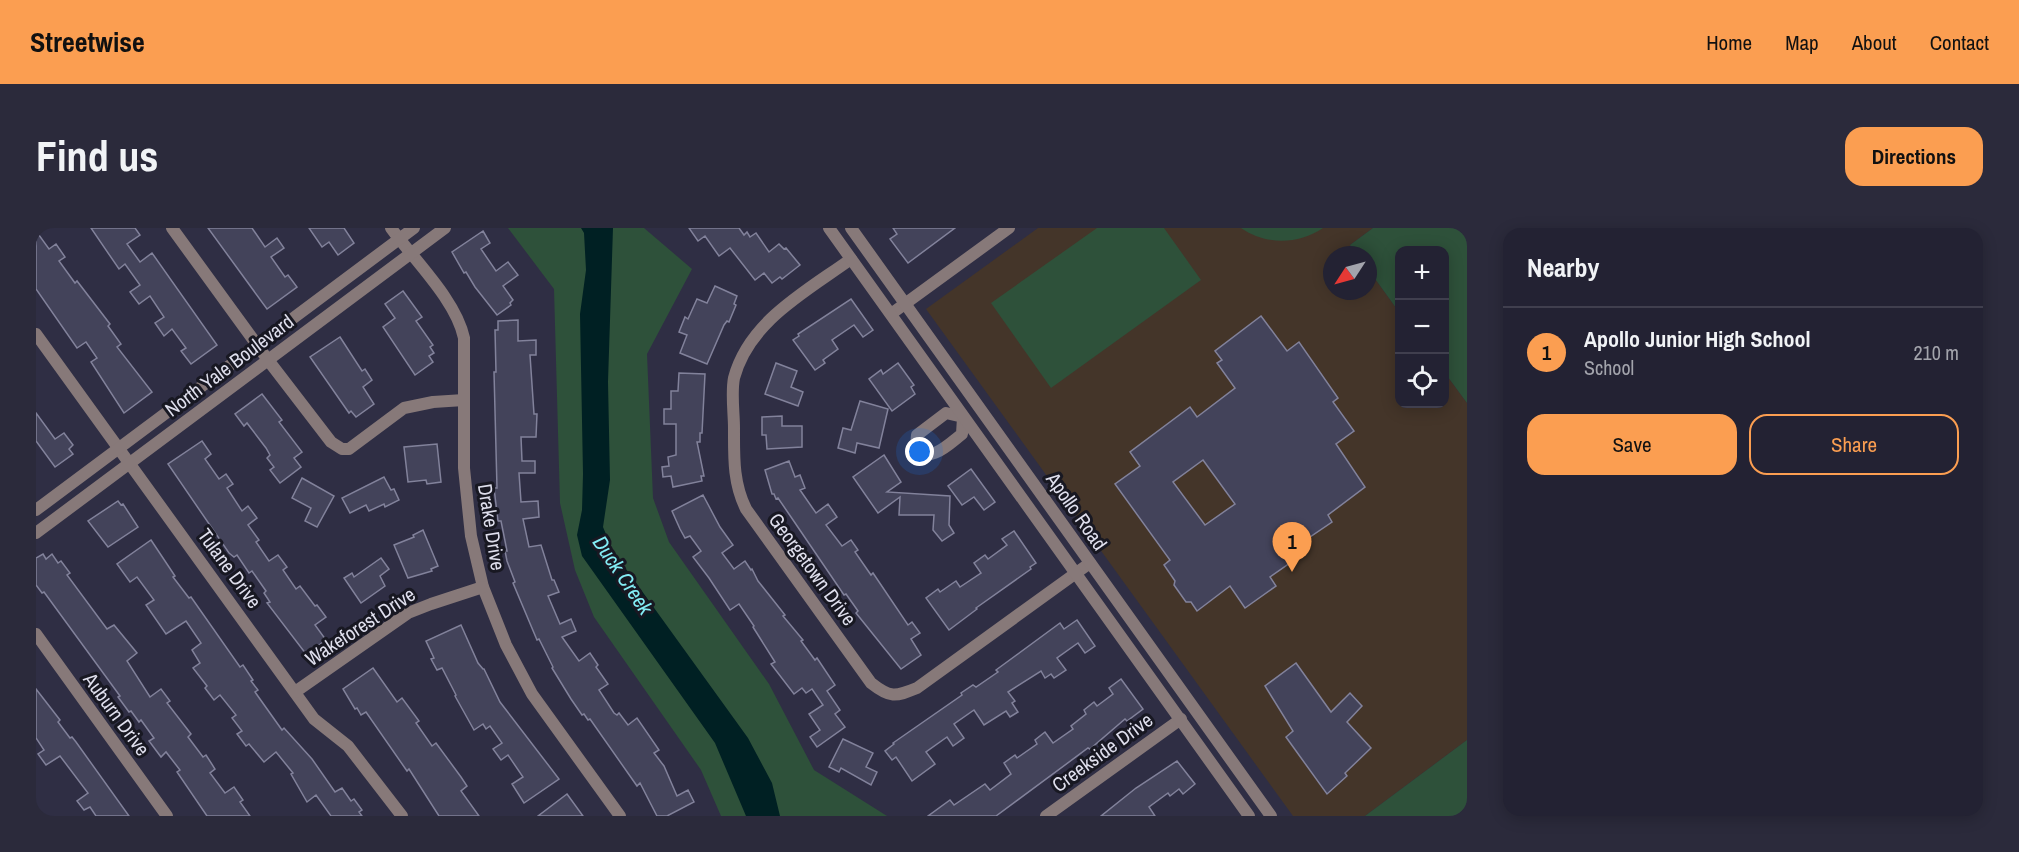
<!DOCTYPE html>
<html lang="en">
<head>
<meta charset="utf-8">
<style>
  body { margin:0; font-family:"Archivo Narrow",sans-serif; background:#2b2a3b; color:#f1f3f6 }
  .controls { position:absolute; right:18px; top:18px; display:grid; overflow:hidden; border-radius:12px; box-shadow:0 3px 15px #0003 }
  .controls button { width:54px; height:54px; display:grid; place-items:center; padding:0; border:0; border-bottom:2px solid #403f4e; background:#232233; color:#f1f3f6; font:30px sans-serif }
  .compass { position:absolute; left:1287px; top:18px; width:54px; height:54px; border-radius:50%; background:#232233; box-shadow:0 3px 15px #0003; rotate:234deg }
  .you { position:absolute; left:884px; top:224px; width:21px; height:21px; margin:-15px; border:4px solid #fff; border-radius:50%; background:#1a73e8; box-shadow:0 0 0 9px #1a73e833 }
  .badge { display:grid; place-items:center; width:39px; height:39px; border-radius:50%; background:#fb9e51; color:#111; font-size:20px; font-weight:700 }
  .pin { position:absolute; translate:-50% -50px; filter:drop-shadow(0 2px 3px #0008) }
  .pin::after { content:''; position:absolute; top:32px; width:21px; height:18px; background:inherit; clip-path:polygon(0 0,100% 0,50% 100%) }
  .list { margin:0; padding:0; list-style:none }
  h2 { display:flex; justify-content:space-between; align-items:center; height:78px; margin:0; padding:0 24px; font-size:26px }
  h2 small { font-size:20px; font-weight:400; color:#a3a4ac }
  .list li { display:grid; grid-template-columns:39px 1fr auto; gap:18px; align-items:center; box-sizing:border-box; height:90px; padding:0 24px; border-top:2px solid #403f4e }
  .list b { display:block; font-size:22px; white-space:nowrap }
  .list p { margin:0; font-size:20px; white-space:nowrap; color:#a3a4ac }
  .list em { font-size:20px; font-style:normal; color:#a3a4ac }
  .actions { display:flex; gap:12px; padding:18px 24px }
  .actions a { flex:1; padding:14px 0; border:2px solid #fb9e51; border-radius:18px; text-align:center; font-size:21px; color:#fb9e51 }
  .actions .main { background:#fb9e51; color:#111 }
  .icon { flex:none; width:33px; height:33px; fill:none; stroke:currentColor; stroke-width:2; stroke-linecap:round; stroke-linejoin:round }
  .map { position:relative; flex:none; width:1431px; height:588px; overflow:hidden; border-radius:18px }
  header { display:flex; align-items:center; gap:36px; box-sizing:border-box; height:84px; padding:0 30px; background:#fb9e51; color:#111 }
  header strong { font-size:28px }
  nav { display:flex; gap:33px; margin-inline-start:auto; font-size:21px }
  .intro { display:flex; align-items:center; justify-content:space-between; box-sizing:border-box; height:144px; padding:0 36px }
  h1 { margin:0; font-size:42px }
  .button { padding:15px 27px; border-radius:18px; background:#fb9e51; color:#111; font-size:21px; font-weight:700 }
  main { display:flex; gap:36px; padding:0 36px }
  aside { flex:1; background:#232233; border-radius:18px; box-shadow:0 3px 15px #0003 }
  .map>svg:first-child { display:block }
  .education { fill:#443529 }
  .green { fill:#2e513a }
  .water { fill:#002023 }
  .building { fill:#43435a; stroke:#82829b; stroke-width:1.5; fill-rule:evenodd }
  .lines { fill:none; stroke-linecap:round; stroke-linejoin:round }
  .minor { stroke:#877979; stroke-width:12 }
  .tertiary { stroke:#877979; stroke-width:12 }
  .labels { text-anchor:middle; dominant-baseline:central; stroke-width:6; stroke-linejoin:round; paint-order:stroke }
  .street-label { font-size:20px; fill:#dfdfed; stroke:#181822 }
  .water-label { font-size:21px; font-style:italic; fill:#83edf5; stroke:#181822 }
</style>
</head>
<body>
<header>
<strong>Streetwise</strong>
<nav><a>Home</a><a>Map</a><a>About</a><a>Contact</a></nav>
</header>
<div class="intro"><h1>Find us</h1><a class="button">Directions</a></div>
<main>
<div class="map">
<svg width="1431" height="588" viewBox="0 0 1431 588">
  <rect width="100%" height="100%" fill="#2f2e44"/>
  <path class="education" d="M1002 0H1337L1314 17 1321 27H1296V63H1332V41L1363 84 1364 176H1408L1409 145 1431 175V512L1329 588H1257L890 81Z"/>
  <g class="green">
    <path d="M472 0H608L656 41 611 126 617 270 633 314 733 456 778 542 851 588H685L665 542 558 389 539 342 524 275 518 61Z"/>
    <path d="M1061 0H1128L1165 52 1015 160 955 75Z"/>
    <path d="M1205 0H1287C1262 17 1229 17 1205 0Z"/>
    <path d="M1337 0H1431V175L1409 145 1408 22H1364L1363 84 1332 41V27H1321L1314 17Z"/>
    <path d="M1431 512V588H1329Z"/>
  </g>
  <path class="water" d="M545 0H577L572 154 574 252 567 299 577 323 712 510 736 555 744 588H710L679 515 546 328 541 307 546 282 547 246 544 86 550 42 548 5Z"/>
  <g class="building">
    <path d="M55 0H99L104 7 91 16 104 34 116 25 181 117 155 136 145 123 150 120 136 101 128 108 119 95 128 89 114 68 103 76 94 64 104 57 89 36 83 41Z"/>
    <path d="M172 0H216L229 19 241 10 248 20 235 29 249 49 252 47 261 59 231 81Z"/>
    <path d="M273 0H308L318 15 302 27 293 14 286 19Z"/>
    <path d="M653 0H703L708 7 711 4 714 9 720 5 733 24 743 16 748 21 750 20 764 37 746 51 744 49 736 55 728 45 719 52 694 20 683 28 669 8 662 13Z"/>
    <path d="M857 0H919L872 35 854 11 861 6Z"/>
    <path d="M0 3 13 21 20 16 29 29 23 33 39 55 41 53 74 96 72 98 85 116 81 119 116 164 88 185 55 134 61 130 50 114 41 120 0 61Z"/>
    <path d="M447 3 454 15 445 21 460 43 472 34 482 47 467 58 477 72 474 75 475 77 461 87 439 59 430 44 428 45 416 24Z"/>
    <path d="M679 58 701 68 698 76 700 77 693 94 691 93 688 97 671 136 644 125 651 107 643 104 649 89 652 91 661 71 671 75Z"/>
    <path d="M367 63 386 89 380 93 397 117 394 119 398 125 393 128 397 134 379 147 347 99 359 90 349 76Z"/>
    <path d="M815 71 837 102 827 109 818 97 796 112 802 121 787 132 789 135 779 142 757 112 763 108 762 106Z"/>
    <path d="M1225 88 1251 123 1263 114 1302 170 1297 174 1318 203 1300 216 1329 259 1292 287 1296 294 1255 322 1261 330 1234 349 1240 358 1209 380 1194 358 1161 383 1155 374H1150L1138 357 1139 353 1128 337 1134 332 1079 256 1104 238 1094 224 1154 179 1161 189 1199 160 1181 135 1186 132 1179 123ZM1167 232 1199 276 1169 297 1137 254Z"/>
    <path d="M482 92V113L500 112V127H494L498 186H501L500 209H485L486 233H499V245H483L485 274 502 273 503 289 487 291 493 319 505 317 516 352H518L523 364 512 368 524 396 535 391 540 403 526 409 543 433 554 425 562 437 560 439 572 456 563 462 578 485 581 487 583 485 592 497 601 490 623 522 618 525 628 538 641 568 652 562 658 574 631 588H621L604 555 601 558 554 491 552 492 548 486 546 487 535 471 516 440 517 439 503 411 501 412 477 355 479 354 471 333 469 323H471L465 293H462L458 260H461L458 144H460L459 102H462V93Z"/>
    <path d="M304 109 326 143 329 141 336 152 327 159 338 176 320 189 315 183 313 185 274 129Z"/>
    <path d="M740 135 761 143 755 159 767 164 762 178 729 166Z"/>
    <path d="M862 135 878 157 875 159 879 166 856 183 833 151 845 142 847 146Z"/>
    <path d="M643 145 669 146 666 205H664V214H661L668 248H665L666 253 637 259 635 248 627 249 626 239 633 238 632 229 640 227V196H628V181H635V163H642Z"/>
    <path d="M226 166 246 192 243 194 266 224 258 230 265 239 244 255 234 242 238 239 231 230 234 227 230 220 211 195 208 198 199 186Z"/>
    <path d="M824 173 852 181 843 220 821 215 819 225 802 220 807 200 815 202Z"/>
    <path d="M0 185 19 211 28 205 37 217 33 221 37 226 19 239 0 213Z"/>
    <path d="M746 188V198H766V219L731 221 730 207H726V189Z"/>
    <path d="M166 213 175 226 169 231 183 251 190 246 197 256 191 260 206 283 212 278 221 290 212 297 223 312 220 314 233 333 242 327 251 339 247 342 260 361 264 358 279 378 281 377 290 389 279 397 290 412 270 426 231 375 234 374 228 365 230 363 216 343 213 345 201 327 198 329 193 325 132 236Z"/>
    <path d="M401 216 405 254 391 256 390 252 372 254 368 219Z"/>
    <path d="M848 227 865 254 851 264 914 268 913 297 918 305 906 313 897 302 898 287H863L864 269 842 285 817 249Z"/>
    <path d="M753 233 759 249 764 247 769 260 764 262 780 285 792 276 801 289 790 297 806 318 815 312 822 322 819 324 835 347 837 345 872 397 876 394 884 405 875 411 885 427 865 441 820 385 822 383 810 366 808 367 755 289 742 270 740 271 738 266H736L729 242Z"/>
    <path d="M935 241 959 274 948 282 938 269 926 277 912 258Z"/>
    <path d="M348 249 355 262 358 261 363 272 349 279 348 276 333 283 330 277 314 285 306 270Z"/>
    <path d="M266 250 298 268 281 299 269 293 275 280 256 270Z"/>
    <path d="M667 267 684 299 697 317 686 325 698 341 709 333 715 342 716 341 722 353 749 387 747 388 767 412 765 413 779 432 781 430 799 457 791 463 804 482 799 486 809 499 781 519 774 509 784 502 773 486 787 477 776 461 770 465 766 460 758 466 735 436 739 434 717 399 718 398 703 376 694 382 673 350 657 329 665 323 654 308 649 310 644 301 636 283Z"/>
    <path d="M82 273 85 277 87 276 102 299 72 319 52 293Z"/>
    <path d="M387 302 402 338 395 341 396 343 372 350 358 317 378 309 377 307Z"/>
    <path d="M978 303 1000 335 994 339 995 341 940 380 941 381 913 402 890 370 902 361 904 364 920 353 924 359 945 345 938 335 949 327 952 331 971 317 966 311Z"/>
    <path d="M115 312 139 348 137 349 153 370 155 369 204 439 207 437 217 452 215 453 222 462 219 464 246 502 248 500 276 531 299 564 306 560 315 573 318 571 326 582 323 584 326 588H295L280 567 271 574 255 546 257 545 240 524 228 534 213 516 210 518 201 506 206 503 196 490 200 487 184 467 178 472 169 460 171 458 157 440 164 435 156 422 165 415 150 393 130 406 110 377 118 372 101 349 94 354 81 336Z"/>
    <path d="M7 326 10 331 16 326 22 335 25 333 34 345 31 347 71 401 78 397 101 425 91 433 114 469 125 461 134 473 131 475 155 506 152 509 167 529 170 527 179 541 174 545 189 565 198 559 207 572 204 574 214 588H171L141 544 144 542 130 524 125 529 113 513 118 510 105 492 103 494 95 483 93 484 82 469 84 468 8 364 6 365 0 357V330Z"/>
    <path d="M345 330 353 341 344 348 349 358 325 375 308 350 316 345 318 349Z"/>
    <path d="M1041 392 1059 418 1049 425 1042 415 1021 430 1030 442 1018 450 1015 446 1009 450 1005 443 972 464 979 473 976 475 982 484 974 489 970 483 948 497 938 482 918 496 928 510 917 518 911 509 890 524 899 536 876 553 860 529 856 532 849 523 858 516 857 515 926 467 925 465 937 457 940 459 962 444 960 442 1024 395 1028 401Z"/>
    <path d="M425 397 442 435 447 441H448L464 474 523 551 488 575 476 556 487 549 472 527 465 532 457 521 466 515 454 498 450 501 447 496 438 502 419 468 420 467 406 440 401 442 395 431 398 430 390 413Z"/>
    <path d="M1260 435 1295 484 1314 465 1326 478 1311 494 1335 520 1309 545 1311 548 1291 566 1250 509 1257 503 1229 458Z"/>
    <path d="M337 440 361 474 366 470 383 493 380 495 396 518 400 515 425 549 431 558 425 563 443 588H403L373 541 371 543 330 484 325 487 321 480 319 481 307 461Z"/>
    <path d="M1085 451 1107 481 1091 493 1089 491 1054 521 1052 520 960 588H892L914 572 918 577 949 556 954 562 975 546 968 535 979 527 981 530 1001 516 999 512 1009 504 1017 515 1037 501 1035 498 1050 486 1048 482 1058 474 1061 478 1077 466 1073 460Z"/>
    <path d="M0 461 24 492 22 494 34 510 36 509 40 514 93 588H60L54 579 48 582 41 573 52 565 24 528 10 537 2 526 8 522 0 510Z"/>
    <path d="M807 511 837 525 830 539 841 544 835 557 805 540 803 544 793 539Z"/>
    <path d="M1141 533 1159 556 1147 566 1143 561 1134 568 1132 565 1113 579 1119 588H1065L1100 560Z"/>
    <path d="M531 566 547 588H502Z"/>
  </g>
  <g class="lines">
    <g class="minor">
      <path d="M136 0 232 132 295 214 306 221H313L368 180 397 174 428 172"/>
      <path d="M355 0C378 32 420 72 428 110V240L435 308 447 359 470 417 496 466 584 588"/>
      <path d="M815 31C771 63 713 93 698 150 695 165 698 185 698 200 698 229 697 255 710 281L835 455C854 470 859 469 881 460L1054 335"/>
      <path d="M855 86 973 0"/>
      <path d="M0 106 278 491 312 518 366 588"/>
      <path d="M910 185 927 189 926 206C913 216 892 238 880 218L881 207Z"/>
      <path d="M0 406 131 588"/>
      <path d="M259 464 372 385 395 376 447 359"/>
      <path d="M1010 588 1145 491"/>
    </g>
    <g class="tertiary">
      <path d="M793 0 1213 588"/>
      <path d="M815 0 1235 588"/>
      <path d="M0 282 378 0"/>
      <path d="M0 305 409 0"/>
    </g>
  </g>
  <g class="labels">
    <g class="street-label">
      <text transform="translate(193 137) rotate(-37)">North Yale Boulevard</text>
      <text transform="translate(1041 283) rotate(55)">Apollo Road</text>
      <text transform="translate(456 299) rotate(81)">Drake Drive</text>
      <text transform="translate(194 340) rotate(54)">Tulane Drive</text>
      <text transform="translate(777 341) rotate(54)">Georgetown Drive</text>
      <text transform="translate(324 398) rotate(-33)">Wakeforest Drive</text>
      <text transform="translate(81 486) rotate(54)">Auburn Drive</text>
      <text transform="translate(1066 524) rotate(-36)">Creekside Drive</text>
    </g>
    <g class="water-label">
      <text transform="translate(587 347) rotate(56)">Duck Creek</text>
    </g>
  </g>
</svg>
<div class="controls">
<button>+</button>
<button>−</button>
<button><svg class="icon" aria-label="locate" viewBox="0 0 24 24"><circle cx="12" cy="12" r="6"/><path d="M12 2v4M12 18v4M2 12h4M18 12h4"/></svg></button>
</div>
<svg class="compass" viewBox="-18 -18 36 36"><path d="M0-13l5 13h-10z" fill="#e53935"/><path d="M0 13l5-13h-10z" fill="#a3a4ac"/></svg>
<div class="you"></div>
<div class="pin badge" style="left:1256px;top:344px">1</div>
</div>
<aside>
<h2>Nearby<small></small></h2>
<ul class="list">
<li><span class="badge">1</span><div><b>Apollo Junior High School</b><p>School</p></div><em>210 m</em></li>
</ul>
<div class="actions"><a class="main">Save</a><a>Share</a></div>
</aside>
</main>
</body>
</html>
